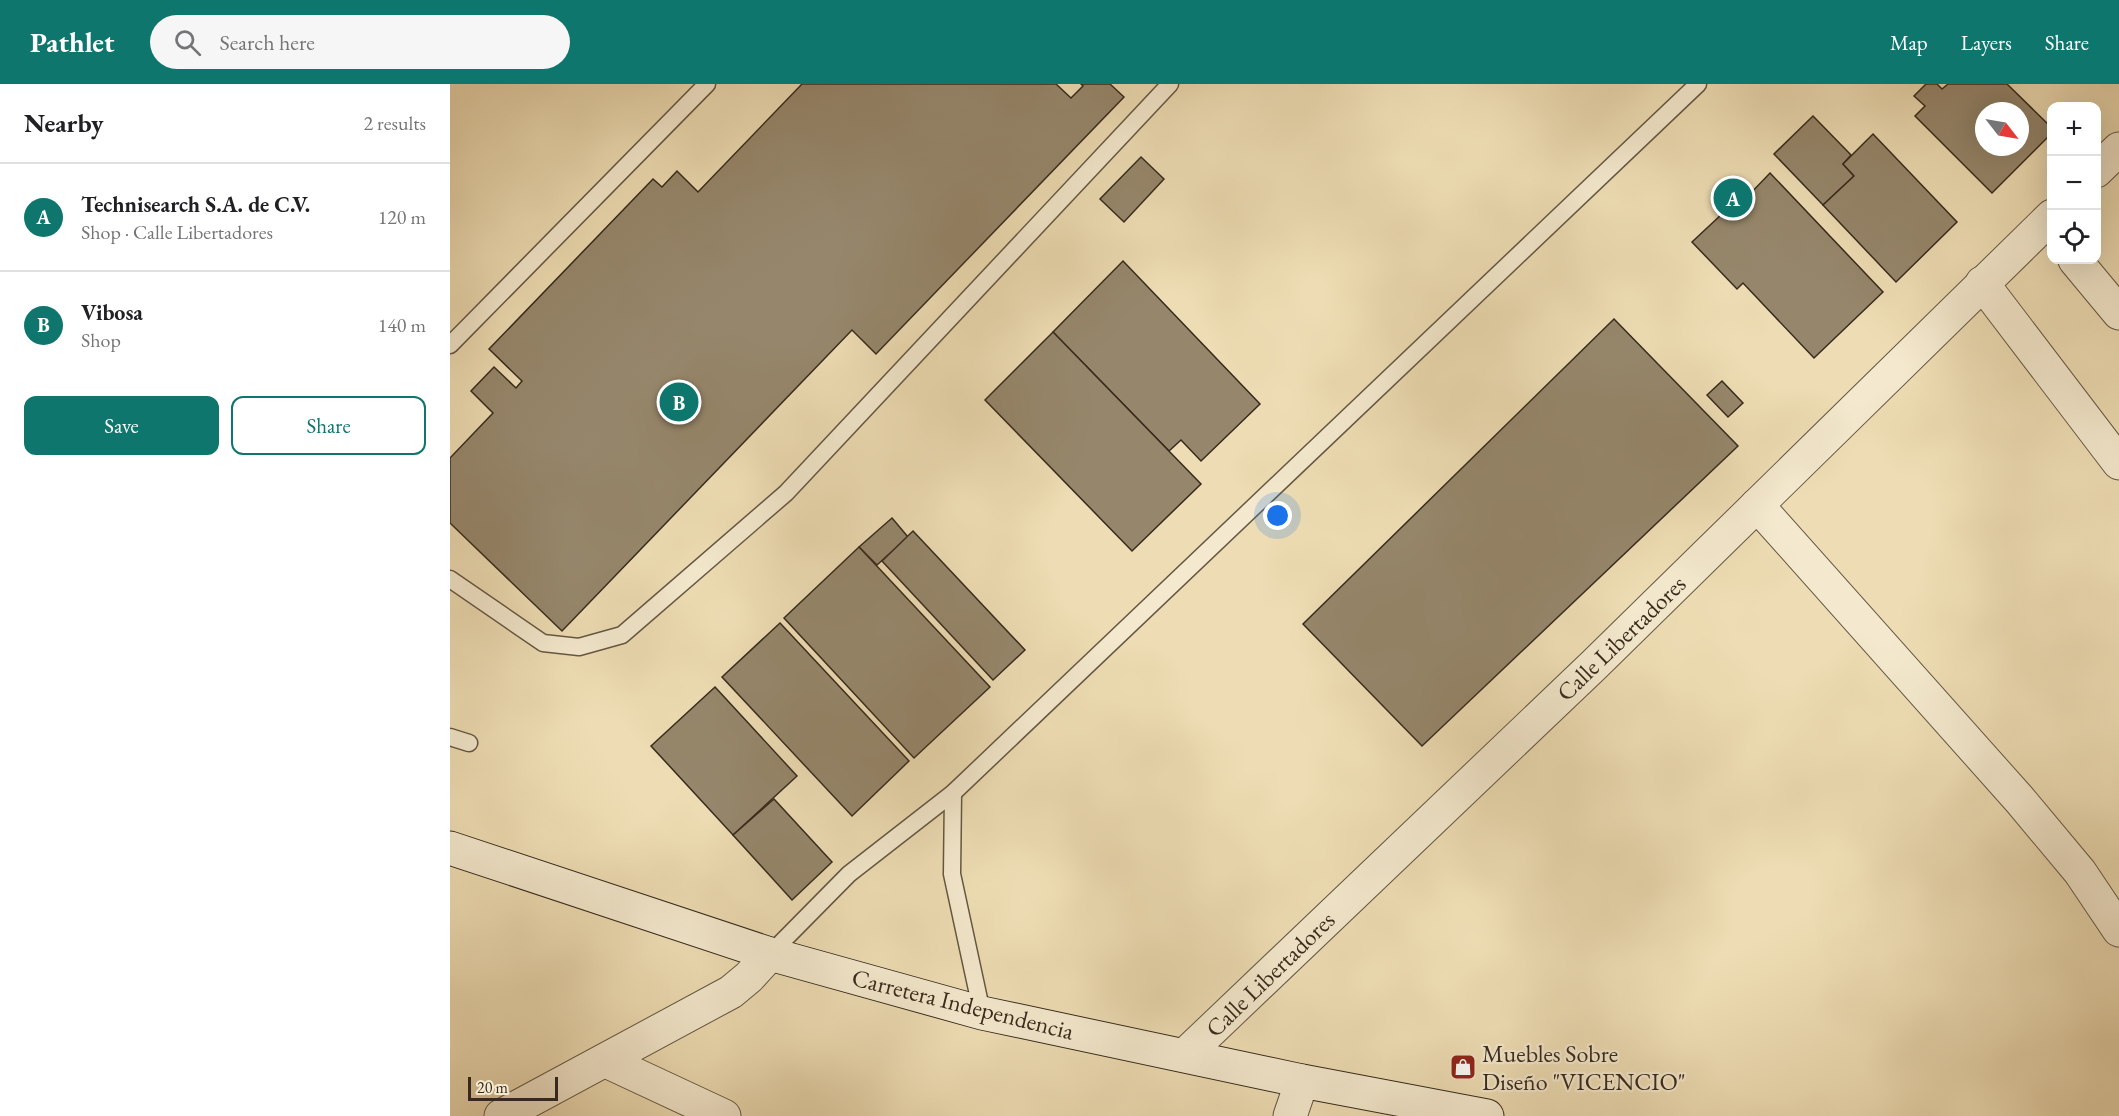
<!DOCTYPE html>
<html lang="en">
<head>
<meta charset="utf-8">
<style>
  body { margin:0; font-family:"EB Garamond",serif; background:#f6f6f6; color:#202124 }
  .controls { position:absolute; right:18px; top:18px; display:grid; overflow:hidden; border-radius:12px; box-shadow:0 6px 24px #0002 }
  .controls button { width:54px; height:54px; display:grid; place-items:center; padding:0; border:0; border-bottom:2px solid #e0e0e0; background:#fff; color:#202124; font:30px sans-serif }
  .compass { position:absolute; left:1525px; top:18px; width:54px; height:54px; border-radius:50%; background:#fff; box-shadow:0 6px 24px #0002; rotate:121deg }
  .scale { position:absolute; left:18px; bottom:15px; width:90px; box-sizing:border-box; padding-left:6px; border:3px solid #372a1d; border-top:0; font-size:16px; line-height:21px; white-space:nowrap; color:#372a1d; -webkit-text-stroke:4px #f4e9ce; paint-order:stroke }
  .you { position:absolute; left:828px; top:432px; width:21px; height:21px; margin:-15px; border:4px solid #fff; border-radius:50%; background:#1a73e8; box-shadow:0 0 0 9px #1a73e833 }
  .badge { display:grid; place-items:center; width:39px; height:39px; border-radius:50%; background:#0f766e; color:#fff; font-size:20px; font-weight:700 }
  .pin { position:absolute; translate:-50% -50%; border:3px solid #fff; box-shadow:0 2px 6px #0006 }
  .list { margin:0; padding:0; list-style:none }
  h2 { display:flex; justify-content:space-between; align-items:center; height:78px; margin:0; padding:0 24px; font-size:26px }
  h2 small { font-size:20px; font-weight:400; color:#757577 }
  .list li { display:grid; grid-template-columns:39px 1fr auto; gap:18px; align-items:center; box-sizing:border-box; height:108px; padding:0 24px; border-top:2px solid #e0e0e0 }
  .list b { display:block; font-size:22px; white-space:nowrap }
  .list p { margin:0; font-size:20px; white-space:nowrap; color:#757577 }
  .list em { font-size:20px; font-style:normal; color:#757577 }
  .actions { display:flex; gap:12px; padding:18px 24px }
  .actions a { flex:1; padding:14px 0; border:2px solid #0f766e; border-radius:12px; text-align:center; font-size:21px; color:#0f766e }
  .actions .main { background:#0f766e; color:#fff }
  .icon { flex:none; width:33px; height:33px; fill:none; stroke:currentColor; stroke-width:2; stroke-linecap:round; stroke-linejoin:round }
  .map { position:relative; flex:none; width:1669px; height:1032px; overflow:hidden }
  header { display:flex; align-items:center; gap:36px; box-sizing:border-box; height:84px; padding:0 30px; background:#0f766e; color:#fff }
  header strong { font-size:28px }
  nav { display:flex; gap:33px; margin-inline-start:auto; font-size:21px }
  .search { width:420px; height:54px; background:#f6f6f6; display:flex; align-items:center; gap:15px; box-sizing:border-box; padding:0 21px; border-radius:33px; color:#757577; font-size:22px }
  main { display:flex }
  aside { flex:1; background:#fff }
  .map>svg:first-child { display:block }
  .building { fill:#96876c; stroke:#372a1d; stroke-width:1.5; fill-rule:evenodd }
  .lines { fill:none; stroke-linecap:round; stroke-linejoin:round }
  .service-casing { stroke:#655743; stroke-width:19 }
  .minor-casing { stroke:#655743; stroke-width:35 }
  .secondary-casing { stroke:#372a1d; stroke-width:35 }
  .service { stroke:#f4e9ce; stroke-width:16 }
  .minor { stroke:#f4e9ce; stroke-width:33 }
  .secondary { stroke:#f4e9ce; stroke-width:33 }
  .labels { text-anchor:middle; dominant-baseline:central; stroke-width:4.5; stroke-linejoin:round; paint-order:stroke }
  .street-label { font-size:24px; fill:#372a1d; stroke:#f4e9ce }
  .poi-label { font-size:24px; fill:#372a1d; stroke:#f4e9ce; text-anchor:start }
</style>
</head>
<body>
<header>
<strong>Pathlet</strong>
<div class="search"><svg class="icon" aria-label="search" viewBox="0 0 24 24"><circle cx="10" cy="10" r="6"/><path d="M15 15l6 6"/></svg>Search here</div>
<nav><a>Map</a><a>Layers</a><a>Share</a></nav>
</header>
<main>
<aside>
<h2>Nearby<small>2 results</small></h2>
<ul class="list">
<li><span class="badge">A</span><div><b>Technisearch S.A. de C.V.</b><p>Shop · Calle Libertadores</p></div><em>120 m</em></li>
<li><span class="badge">B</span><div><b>Vibosa</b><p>Shop</p></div><em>140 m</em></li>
</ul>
<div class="actions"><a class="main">Save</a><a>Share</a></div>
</aside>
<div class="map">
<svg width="1669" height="1032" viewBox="0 0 1669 1032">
  <rect width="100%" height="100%" fill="#eeddb4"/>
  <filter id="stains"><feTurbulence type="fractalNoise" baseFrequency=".00333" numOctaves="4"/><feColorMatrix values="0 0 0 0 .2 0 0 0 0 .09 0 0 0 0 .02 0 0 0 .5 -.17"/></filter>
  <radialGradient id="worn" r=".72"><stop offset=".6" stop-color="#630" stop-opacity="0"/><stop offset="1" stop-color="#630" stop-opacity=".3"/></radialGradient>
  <g class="building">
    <path d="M352 0H606L621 14 633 2 631 0H660L674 13 426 270 402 246 112 547 0 439V374L43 329 21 307 44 283 66 304 72 297 39 265 203 95 212 103 227 87 248 108Z"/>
    <path d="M1476 0H1487L1492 5 1498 0H1557L1602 44V49L1542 109 1465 32 1475 22 1464 12ZM1534 27H1570V63H1534Z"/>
    <path d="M1363 32 1401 71 1393 80 1404 92 1373 121 1324 70Z"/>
    <path d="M1423 50 1507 138 1446 198 1373 121 1404 92 1393 80Z"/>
    <path d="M691 73 714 95 674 138 650 115Z"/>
    <path d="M1320 89 1433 208 1364 274 1293 199 1287 205 1242 158 1273 129 1262 118 1284 96 1298 112Z"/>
    <path d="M673 177 810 320 751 377 731 356 719 367 603 248Z"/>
    <path d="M1164 235 1288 362 972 662 853 540Z"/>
    <path d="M603 248 751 400 682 467 535 316Z"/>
    <path d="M1272 297 1293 319 1278 333 1257 311Z"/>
    <path d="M442 434 458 453 427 481 409 463Z"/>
    <path d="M463 447 575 566 543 596 432 477Z"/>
    <path d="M409 463 540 603 464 674 334 534Z"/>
    <path d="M330 539 459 677 402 732 272 593Z"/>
    <path d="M265 603 347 692 283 751 201 662Z"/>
    <path d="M324 715 382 778 342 816 283 751Z"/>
  </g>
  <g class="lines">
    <g class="service-casing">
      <g id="service">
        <path d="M0 261 257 0"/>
        <path d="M0 495 93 559 129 563 172 551 336 409 720 0"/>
        <path d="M0 653 19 659"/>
        <path d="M503 709 502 790 532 929"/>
        <path d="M320 870 399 790 503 709 1248 0"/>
      </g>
    </g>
    <g class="minor-casing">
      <g id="minor">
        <path d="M1646 87 1669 65"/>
        <path d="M1625 176 1669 229"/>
        <path d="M1532 199 1669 379"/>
        <path d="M1307 421 1569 715 1630 788 1669 846"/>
        <path d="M735 971 1144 581 1602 132"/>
        <path d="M156 977 274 1032"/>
        <path d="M51 1032 281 908 299 893 320 870"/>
        <path d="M840 1032 852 997"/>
      </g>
    </g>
    <g class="secondary-casing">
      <path id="secondary" d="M0 764 320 870 532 929 852 997 1037 1032"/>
    </g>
    <use href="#service" class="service"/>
    <use href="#minor" class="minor"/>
    <use href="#secondary" class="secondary"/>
  </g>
  <defs>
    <g id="shop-square" transform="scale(1.35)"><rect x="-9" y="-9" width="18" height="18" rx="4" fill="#8f2418" stroke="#f4e9ce"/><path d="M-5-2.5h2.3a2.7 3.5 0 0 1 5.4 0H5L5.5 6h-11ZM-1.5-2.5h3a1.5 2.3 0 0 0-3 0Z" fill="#fff"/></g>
  </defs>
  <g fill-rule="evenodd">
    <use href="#shop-square" x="1013" y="983"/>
  </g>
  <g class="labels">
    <g class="street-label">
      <text transform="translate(1171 554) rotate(-44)">Calle Libertadores</text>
      <text transform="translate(820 890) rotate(-44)">Calle Libertadores</text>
      <text transform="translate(513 920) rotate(14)">Carretera Independencia</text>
    </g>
    <g class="poi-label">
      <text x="1032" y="969">Muebles Sobre<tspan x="1032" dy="28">Diseño "VICENCIO"</tspan></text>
    </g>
  </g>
  <rect width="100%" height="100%" filter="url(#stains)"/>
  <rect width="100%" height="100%" fill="url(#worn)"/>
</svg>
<div class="controls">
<button>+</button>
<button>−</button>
<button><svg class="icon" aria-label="locate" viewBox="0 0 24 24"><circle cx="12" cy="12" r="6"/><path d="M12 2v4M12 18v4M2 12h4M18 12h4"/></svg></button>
</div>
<svg class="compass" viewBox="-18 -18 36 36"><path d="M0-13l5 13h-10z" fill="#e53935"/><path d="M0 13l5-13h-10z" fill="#757577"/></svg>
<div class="scale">20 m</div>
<div class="you"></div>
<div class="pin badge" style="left:1283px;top:114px">A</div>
<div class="pin badge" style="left:229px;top:318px">B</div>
</div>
</main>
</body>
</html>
